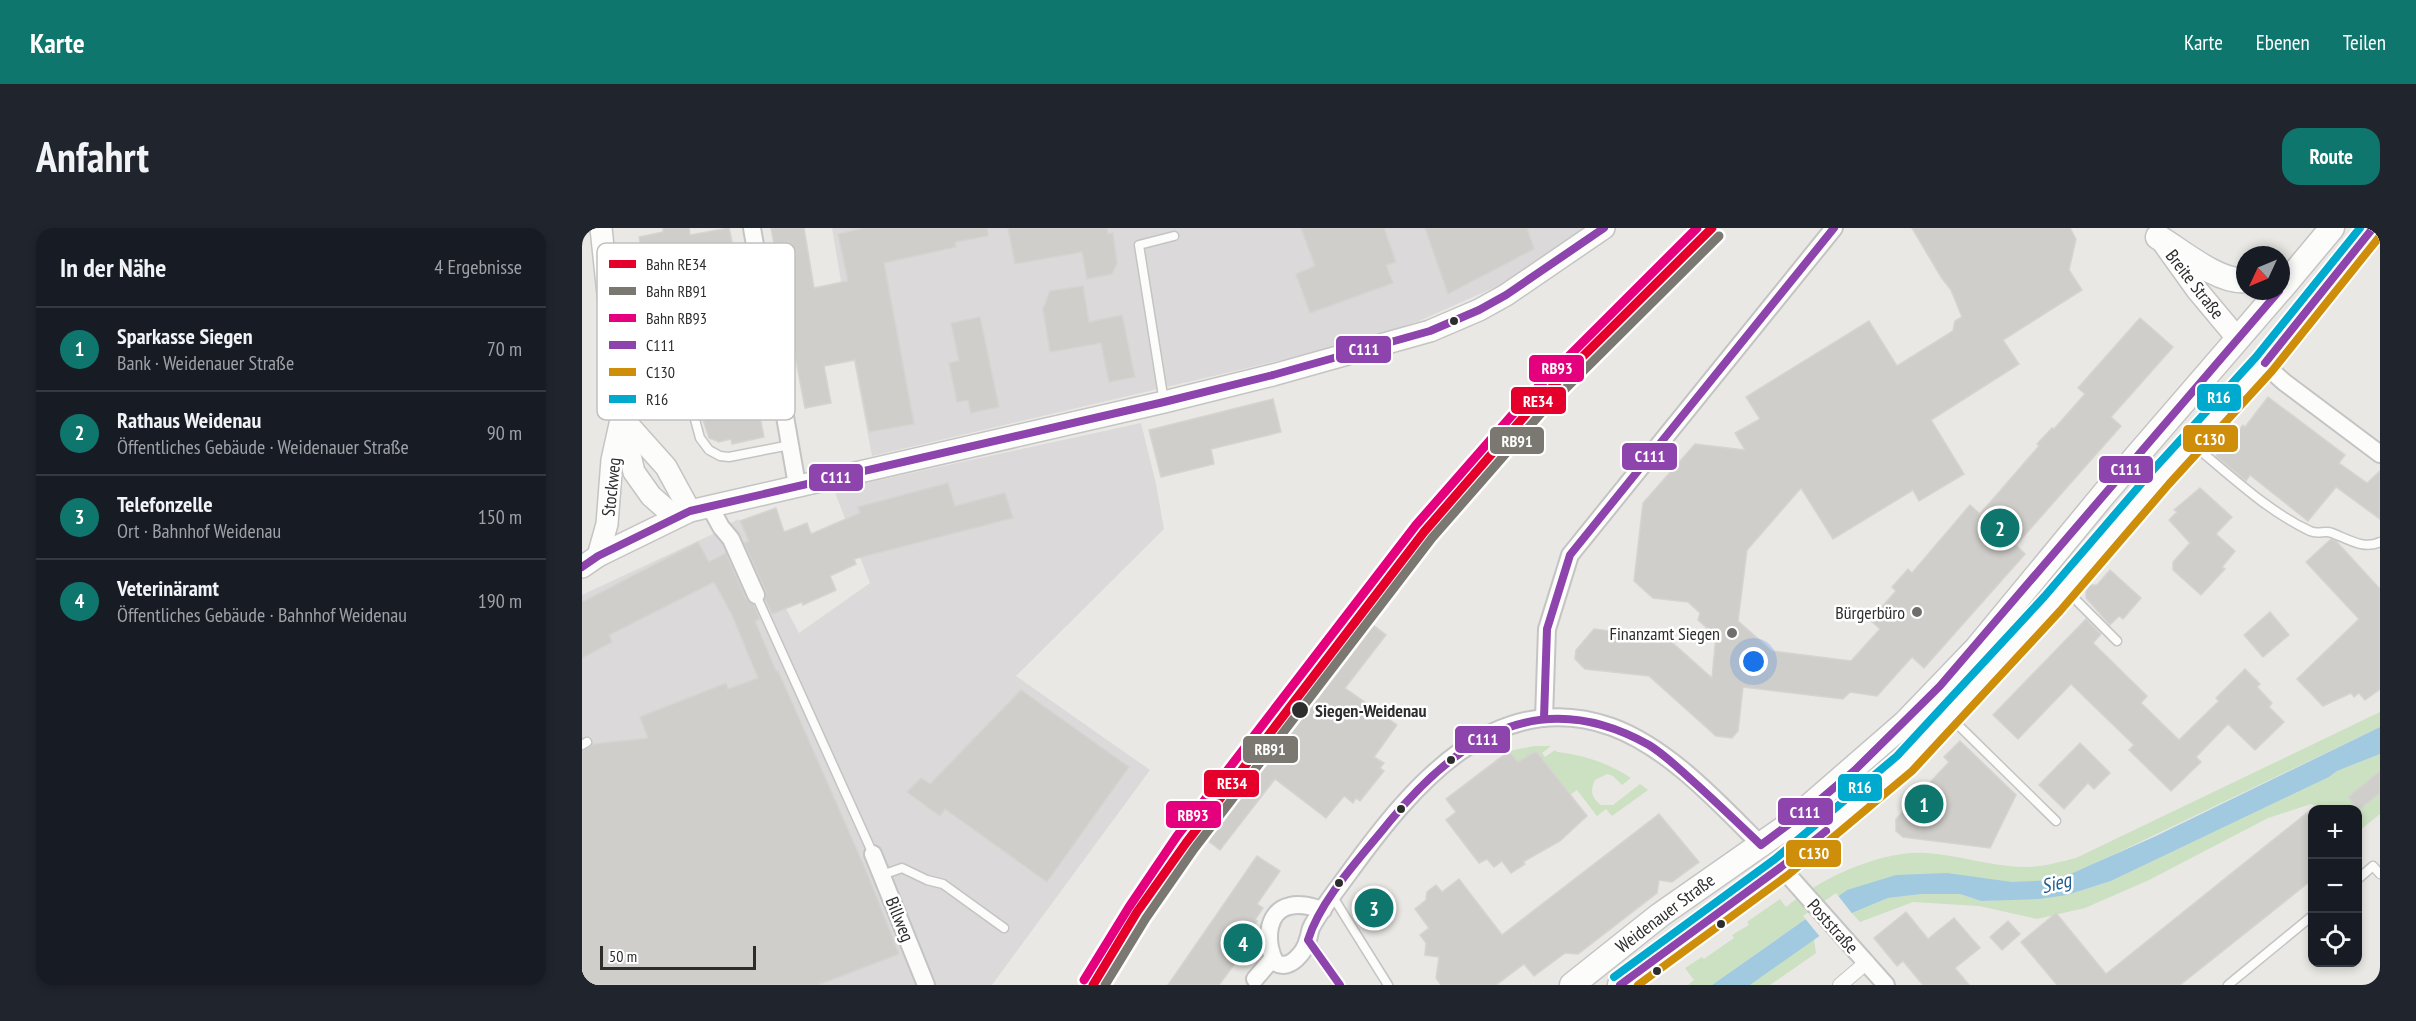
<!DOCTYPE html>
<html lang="de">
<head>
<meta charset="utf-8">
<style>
  body { margin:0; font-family:"PT Sans Narrow",sans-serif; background:#20242c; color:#f1f3f6 }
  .controls { position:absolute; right:18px; bottom:18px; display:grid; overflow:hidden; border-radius:12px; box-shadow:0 3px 9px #0003 }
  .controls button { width:54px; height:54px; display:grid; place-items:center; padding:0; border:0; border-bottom:2px solid #363941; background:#171b24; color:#f1f3f6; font:30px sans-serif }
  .compass { position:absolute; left:1654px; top:18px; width:54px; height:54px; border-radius:50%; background:#171b24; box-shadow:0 3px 9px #0003; rotate:226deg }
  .scale { position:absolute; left:18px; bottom:15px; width:156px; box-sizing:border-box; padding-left:6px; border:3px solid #2d2d2d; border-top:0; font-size:16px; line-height:21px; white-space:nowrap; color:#2d2d2d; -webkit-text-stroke:4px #fff; paint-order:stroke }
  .you { position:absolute; left:1172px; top:434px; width:21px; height:21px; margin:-15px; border:4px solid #fff; border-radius:50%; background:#1a73e8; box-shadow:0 0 0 9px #1a73e833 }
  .badge { display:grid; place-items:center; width:39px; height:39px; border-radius:50%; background:#0f766e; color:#fff; font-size:20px; font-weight:700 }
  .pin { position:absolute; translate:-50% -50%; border:3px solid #fff; box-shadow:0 2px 6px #0006 }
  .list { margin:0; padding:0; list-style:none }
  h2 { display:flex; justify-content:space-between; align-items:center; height:78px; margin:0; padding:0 24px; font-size:26px }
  h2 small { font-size:20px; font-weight:400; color:#9ea1a6 }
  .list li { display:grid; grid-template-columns:39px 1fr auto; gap:18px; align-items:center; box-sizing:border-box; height:84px; padding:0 24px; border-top:2px solid #363941 }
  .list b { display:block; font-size:22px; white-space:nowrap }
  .list p { margin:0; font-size:20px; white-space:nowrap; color:#9ea1a6 }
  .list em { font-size:20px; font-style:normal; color:#9ea1a6 }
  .icon { flex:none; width:33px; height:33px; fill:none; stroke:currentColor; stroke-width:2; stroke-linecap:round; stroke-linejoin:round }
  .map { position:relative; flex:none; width:1798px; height:757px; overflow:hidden; border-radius:18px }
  header { display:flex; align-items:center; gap:36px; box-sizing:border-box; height:84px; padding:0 30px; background:#0f766e; color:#fff }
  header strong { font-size:28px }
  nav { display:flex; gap:33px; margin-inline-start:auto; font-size:21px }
  .intro { display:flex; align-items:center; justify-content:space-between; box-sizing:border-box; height:144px; padding:0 36px }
  h1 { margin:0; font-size:42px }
  .button { padding:15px 27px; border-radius:18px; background:#0f766e; color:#fff; font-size:21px; font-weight:700 }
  main { display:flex; gap:36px; padding:0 36px }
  aside { flex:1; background:#171b24; border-radius:18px; box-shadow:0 3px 9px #0003 }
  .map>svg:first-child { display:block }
  .industrial { fill:#dbd9da }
  .green { fill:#cbe1c1 }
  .water { fill:#a1cae1 }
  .pier { fill:#e9e8e4 }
  .building { fill:#cfceca; stroke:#d5d4d0; stroke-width:1.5 }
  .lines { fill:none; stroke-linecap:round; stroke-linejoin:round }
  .service-casing { stroke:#c4c4c4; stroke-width:11 }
  .pedestrian-casing { stroke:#c4c4c4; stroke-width:16 }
  .minor-casing { stroke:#c4c4c4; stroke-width:20 }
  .tertiary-casing { stroke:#c4c4c4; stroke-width:24 }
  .secondary-casing { stroke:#c4c4c4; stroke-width:27 }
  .service { stroke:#fcfcfb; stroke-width:8 }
  .pedestrian { stroke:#fcfcfb; stroke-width:14 }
  .minor { stroke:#fcfcfb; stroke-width:16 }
  .tertiary { stroke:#fcfcfb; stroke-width:21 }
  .secondary { stroke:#fcfcfb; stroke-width:24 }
  .bus-1-casing { stroke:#fff; stroke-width:12 }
  .bus-2-casing { stroke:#fff; stroke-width:12 }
  .bus-3-casing { stroke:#fff; stroke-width:12 }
  .bus-1 { stroke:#8e44ad; stroke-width:8 }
  .bus-2 { stroke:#cf8e09; stroke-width:8 }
  .bus-3 { stroke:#00a9ce; stroke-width:8 }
  .rail-1-casing { stroke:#fff; stroke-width:14 }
  .rail-2-casing { stroke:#fff; stroke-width:14 }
  .rail-3-casing { stroke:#fff; stroke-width:14 }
  .rail-1 { stroke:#e4002b; stroke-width:9 }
  .rail-2 { stroke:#7b7872; stroke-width:9 }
  .rail-3 { stroke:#e5007d; stroke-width:9 }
  .bus-dot { fill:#2d2d2d; stroke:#fff; stroke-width:2 }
  .poi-dot { fill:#6f6e6d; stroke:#fff; stroke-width:2 }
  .labels { text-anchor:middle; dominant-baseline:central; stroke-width:5; stroke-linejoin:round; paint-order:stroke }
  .street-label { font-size:18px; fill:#2d2d2d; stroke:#fff }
  .poi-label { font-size:18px; fill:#2d2d2d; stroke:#fff; text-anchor:end }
  .stop-label { font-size:18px; font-weight:bold; fill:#2d2d2d; stroke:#fff; text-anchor:start }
  .water-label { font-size:20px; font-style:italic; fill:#1f5c8f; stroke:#fff }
  .key { fill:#fff; stroke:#c0c0c0; stroke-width:1.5 }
  .key-label { font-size:16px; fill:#2d2d2d }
  .line-badge { stroke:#fff; stroke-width:2 }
  .badge-label { font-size:16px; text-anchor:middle; font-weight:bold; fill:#fff }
</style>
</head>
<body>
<header>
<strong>Karte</strong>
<nav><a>Karte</a><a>Ebenen</a><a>Teilen</a></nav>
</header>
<div class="intro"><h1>Anfahrt</h1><a class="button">Route</a></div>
<main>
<aside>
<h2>In der Nähe<small>4 Ergebnisse</small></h2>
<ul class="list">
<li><span class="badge">1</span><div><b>Sparkasse Siegen</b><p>Bank · Weidenauer Straße</p></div><em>70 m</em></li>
<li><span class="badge">2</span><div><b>Rathaus Weidenau</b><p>Öffentliches Gebäude · Weidenauer Straße</p></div><em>90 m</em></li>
<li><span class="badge">3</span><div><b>Telefonzelle</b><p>Ort · Bahnhof Weidenau</p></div><em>150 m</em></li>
<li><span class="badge">4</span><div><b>Veterinäramt</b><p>Öffentliches Gebäude · Bahnhof Weidenau</p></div><em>190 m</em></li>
</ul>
</aside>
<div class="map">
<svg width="1798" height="757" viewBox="0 0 1798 757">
  <rect width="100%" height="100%" fill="#e9e8e4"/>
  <g class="industrial">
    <path d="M250 0H1001L960 31 916 58 837 93 768 116 290 228 257 54 259 53Z"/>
    <path d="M559 195 574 256 582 301 434 448 568 542 410 757H0V367L133 305 156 291 217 405 288 355 252 262Z"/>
  </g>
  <g class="green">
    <path d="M1798 484V499L1489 647 1474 652 1455 654 1265 662 1130 757H1106L1112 752 1103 740 1120 729 1122 731 1152 710 1150 707 1167 697 1165 694 1198 671 1204 679C1238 651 1298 622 1344 625 1377 627 1410 639 1444 639 1461 639 1478 634 1494 630Z"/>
    <path d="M952 518H969L960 525 963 529 973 522 975 524C1002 527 1026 535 1049 550L1040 557 1031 548 1025 546 1013 552C1008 562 1009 570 1019 577H1031L1058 556 1066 562 1030 588 1024 581 1015 588 995 562 988 567 954 522 936 535 927 523Z"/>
    <path d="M1798 526V586L1777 603 1776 582 1741 581 1729 576 1686 590 1567 652 1503 680 1455 691 1397 678 1331 674 1278 694 1270 685 1306 670 1340 666H1378L1399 673 1485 667 1529 653 1747 549 1755 543Z"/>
    <path d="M1232 711 1234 725 1188 757H1168Z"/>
  </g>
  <path class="water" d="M1798 499V526L1755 543 1747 549 1529 653 1485 667 1457 671 1399 673 1378 666H1340L1306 670 1270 685 1168 757H1130L1265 662 1314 647 1365 645 1430 654 1475 652 1574 608Z"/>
  <path class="pier" d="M1254 665 1272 688 1239 710 1221 688Z"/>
  <g class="building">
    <path d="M81 0H107L108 7 147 0 156 40 150 41 161 103 166 102 177 164H173L182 209 150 216 149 211 137 214 127 210 120 189 130 187 141 170 129 110 125 111 119 78 75 86 73 77 71 78 57 9 81 4Z"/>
    <path d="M189 0H222L232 60 266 53 256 6 283 0H405L406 8 373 14 374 19 302 35 332 196 287 204 273 132 242 138 249 175 223 180Z"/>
    <path d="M426 0H525L526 6 531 5 535 35 530 46 505 51 500 24 433 36Z"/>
    <path d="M719 0H802L814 34 804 37 811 55 728 85 714 46 733 38Z"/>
    <path d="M843 0H945L952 21 866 66Z"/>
    <path d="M1330 0H1488L1494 11 1487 42 1500 62 1421 112 1437 136 1349 192 1382 246 1337 273 1331 262 1251 311 1219 260 1165 322 1156 393 1190 423 1269 433 1298 401 1288 392 1314 363 1310 359 1326 341 1330 345 1388 277 1398 286 1457 218 1455 216 1470 200 1472 201 1503 166 1496 160 1558 90 1591 119 1529 189 1539 198 1434 317 1443 326 1342 440 1330 429 1295 468 1268 464 1261 471 1161 459 1156 503 1150 510 1134 508 1067 448 1003 441 993 431 994 422 1012 401 1085 410 1130 450 1134 408 1116 392 1118 385 1106 374 1071 370 1052 353 1061 275 1113 216 1163 222 1153 205 1178 191 1164 169 1287 93 1315 138 1371 103 1373 93 1380 89 1369 62 1359 49Z"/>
    <path d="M501 58 507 94 540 87 553 149 527 154 519 115 468 124 461 81 468 63Z"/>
    <path d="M398 89 417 179 389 185 386 172 375 174 367 135 377 133 369 95Z"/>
    <path d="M1686 169 1763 227 1757 235 1785 255 1798 243V291L1754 259 1726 293 1668 247 1664 253 1634 228 1637 223 1634 221 1647 204 1652 208 1661 197 1663 199Z"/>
    <path d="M691 171 699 204 629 221 632 236 579 249 567 202Z"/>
    <path d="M366 255 373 278 423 265 431 290 272 331 274 336 248 348 254 362 221 377 220 374 190 386 183 372 184 363 162 315 167 313 158 293 194 280 202 304 225 295 229 306 278 285 276 279Z"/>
    <path d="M1618 260 1650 289 1634 306 1653 323 1640 339 1643 341 1619 367 1591 342V334L1608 315 1587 292 1595 284 1592 282Z"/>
    <path d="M1749 311 1754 313 1798 361V461L1783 472 1777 465 1772 469 1769 465 1741 478 1715 451 1777 391 1724 334Z"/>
    <path d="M116 314 127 334 144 325 164 371 172 377 178 391 173 393 194 443H196L209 472 286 647 317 726 236 757H0V523L11 516 66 510 58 489 144 455 146 461 176 450 150 387 132 354 27 407 30 414 0 430V374Z"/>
    <path d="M1528 342 1559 370 1541 391 1537 388 1528 397 1504 370V362L1508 357H1515Z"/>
    <path d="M1688 384 1707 407 1681 429 1662 407Z"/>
    <path d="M782 390 804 407 763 460 815 497 792 529 802 535 798 540 802 543 778 573 774 570 771 575 762 568 744 590 693 551 638 622 616 605Z"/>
    <path d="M1504 391 1519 406 1511 415 1565 468 1559 475 1597 512 1637 473 1634 470 1663 441 1678 456 1675 459 1690 475 1687 479 1702 494 1673 522 1646 496 1614 529 1619 534 1589 563 1547 522 1552 517 1489 456 1436 511 1411 487Z"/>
    <path d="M439 462 547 539 465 654 363 581 358 588 325 564 339 550 348 556Z"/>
    <path d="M1378 513 1434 567 1408 620 1321 609 1314 603V591L1367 534 1362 529Z"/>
    <path d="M1498 515 1528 545 1512 561 1506 555 1482 581 1457 557Z"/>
    <path d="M927 523 936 534 954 523 1005 588 978 613 941 634 943 636 929 645 920 633 912 639 905 631 897 635 864 592 874 584 864 571Z"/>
    <path d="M1798 543V565L1777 582 1766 569Z"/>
    <path d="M1731 580V651L1598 757H1475L1439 714 1474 685 1524 746Z"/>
    <path d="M1077 586 1117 634 1090 654 1077 652 1075 665 996 726 983 725 952 748 942 736 914 757H859L854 750 857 729 843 727 844 715 838 707 847 700 833 681 844 672 845 664 854 657 860 664 877 651 920 707Z"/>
    <path d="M675 628 698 643 675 676 681 680 673 692 675 693 671 699 677 703 637 757H586Z"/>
    <path d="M1324 684 1346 711 1372 690 1398 720 1373 740 1387 757H1341L1321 733 1315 738 1292 710Z"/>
    <path d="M1426 693 1438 706 1420 722 1408 709Z"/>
  </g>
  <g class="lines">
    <g class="service-casing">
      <g id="service">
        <path d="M35 141 80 133 92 135 101 147 118 210 127 222 138 228 147 229 208 217"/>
        <path d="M582 174 557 17 592 8"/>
        <path d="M1610 216C1647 246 1685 283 1728 303 1736 307 1743 302 1750 305 1766 311 1782 322 1798 314"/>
        <path d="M1485 363 1535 413"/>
        <path d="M174 367 291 626"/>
        <path d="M1368 489 1474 593"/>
        <path d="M0 517 5 514"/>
        <path d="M300 647 320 640 345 652 361 656 422 700"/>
        <path d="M1776 651 1791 638 1798 646"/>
        <path d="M751 669 806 757"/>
        <path d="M727 712 758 757"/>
        <path d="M1646 757 1730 688"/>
      </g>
    </g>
    <g class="pedestrian-casing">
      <path id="pedestrian" d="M1258 757 1285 734"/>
    </g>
    <g class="minor-casing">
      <g id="minor">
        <path d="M170 0 215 257"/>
        <path d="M1682 136 1702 154 1798 226"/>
        <path d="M128 279 139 299 149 311 174 367"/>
        <path d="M962 490 965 401 988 327 1252 0"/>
        <path d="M291 626 344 757"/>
        <path d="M1199 639 1304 757"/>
        <path d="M741 682C730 679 719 675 708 678 683 683 683 718 694 735 708 743 723 724 726 711 728 707 727 703 730 698 740 680 756 660 769 642 830 558 913 457 1030 499 1087 520 1137 575 1179 617"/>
        <path d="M673 751 691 730"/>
      </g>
    </g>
    <g class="tertiary-casing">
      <g id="tertiary">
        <path d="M19 0 39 189 52 244 69 268 93 289"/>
        <path d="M1582 16 1615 62 1656 111"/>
        <path d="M42 192 84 239 108 283"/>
        <path d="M16 328 25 296 30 232 38 196"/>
        <path d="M0 339 16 328 108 283 582 174 691 147 848 103 897 82 924 67 1022 0"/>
      </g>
    </g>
    <g class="secondary-casing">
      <g id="secondary">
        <path d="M1576 9C1599 23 1637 55 1663 52"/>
        <path d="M1699 61 1750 0"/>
        <path d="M990 757 1078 687 1201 601 1323 495 1395 420 1522 266 1697 63"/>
        <path d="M1038 757 1199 639 1279 574 1322 536 1368 488 1470 376 1579 249 1682 136 1791 0"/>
      </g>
    </g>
    <use href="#service" class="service"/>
    <use href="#pedestrian" class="pedestrian"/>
    <use href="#minor" class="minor"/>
    <use href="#tertiary" class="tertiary"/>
    <use href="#secondary" class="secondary"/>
    <g class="bus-1-casing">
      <g id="bus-1">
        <path d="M1683 135 1791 0"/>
        <path d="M0 339 16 328 108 283 582 174 691 147 848 103 897 82 924 67 1022 0"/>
        <path d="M962 490 965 401 988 327 1252 0"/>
        <path d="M758 757 726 712C739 670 781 627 808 593 879 507 960 457 1067 517 1080 525 1092 536 1103 546 1129 569 1154 593 1179 617L1227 581 1273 542 1358 458 1697 63"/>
        <path d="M1038 757 1199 639 1244 603"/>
      </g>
    </g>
    <g class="bus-2-casing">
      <path id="bus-2" d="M1056 757 1206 647 1330 543 1478 383 1587 256 1690 143 1798 8"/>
    </g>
    <g class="bus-3-casing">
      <path id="bus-3" d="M1032 749 1193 631 1315 528 1462 369 1571 242 1674 129 1778 0"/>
    </g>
    <use href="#bus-1" class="bus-1"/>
    <use href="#bus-2" class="bus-2"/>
    <use href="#bus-3" class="bus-3"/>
    <g class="rail-1-casing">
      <path id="rail-1" d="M511 757 555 684 604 615 842 304 953 176 1130 0"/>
    </g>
    <g class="rail-2-casing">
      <path id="rail-2" d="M523 757 564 690 612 621 850 310 961 183 1137 8"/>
    </g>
    <g class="rail-3-casing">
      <path id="rail-3" d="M502 752 547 679 595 608 834 297 946 169 1115 0"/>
    </g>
    <use href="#rail-1" class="rail-1"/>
    <use href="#rail-2" class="rail-2"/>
    <use href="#rail-3" class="rail-3"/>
  </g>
  <g class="bus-dot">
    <circle cx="872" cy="93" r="5"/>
    <circle cx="718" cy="482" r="9"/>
    <circle cx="869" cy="532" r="5"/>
    <circle cx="819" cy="581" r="5"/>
    <circle cx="757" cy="655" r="5"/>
    <circle cx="1139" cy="696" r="5"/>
    <circle cx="1075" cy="743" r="5"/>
  </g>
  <g class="poi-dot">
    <circle cx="1335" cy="384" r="6"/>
    <circle cx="1150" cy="405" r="6"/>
  </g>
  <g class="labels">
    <g class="street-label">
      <text transform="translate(1613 56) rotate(52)">Breite Straße</text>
      <text transform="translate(29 259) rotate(-84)">Stockweg</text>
      <text transform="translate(1083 685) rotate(-37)">Weidenauer Straße</text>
      <text transform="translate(318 691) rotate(68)">Billweg</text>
      <text transform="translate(1251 698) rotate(48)">Poststraße</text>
    </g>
    <g class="poi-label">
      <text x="1323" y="384">Bürgerbüro</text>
      <text x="1138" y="405">Finanzamt Siegen</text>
    </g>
    <g class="stop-label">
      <text x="733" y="482">Siegen-Weidenau</text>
    </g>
    <g class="water-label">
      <text transform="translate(1474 655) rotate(-14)">Sieg</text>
    </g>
  </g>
  <rect x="15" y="15" width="198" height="177" rx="9" class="key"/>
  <rect x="27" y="32" width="27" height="8" fill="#e4002b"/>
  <rect x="27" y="59" width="27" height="8" fill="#7b7872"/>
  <rect x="27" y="86" width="27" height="8" fill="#e5007d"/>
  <rect x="27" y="113" width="27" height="8" fill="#8e44ad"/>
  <rect x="27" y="140" width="27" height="8" fill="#cf8e09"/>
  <rect x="27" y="167" width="27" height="8" fill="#00a9ce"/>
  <g class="key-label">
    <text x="64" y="42">Bahn RE34</text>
    <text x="64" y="69">Bahn RB91</text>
    <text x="64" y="96">Bahn RB93</text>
    <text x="64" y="123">C111</text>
    <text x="64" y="150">C130</text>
    <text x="64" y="177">R16</text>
  </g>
  <g class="line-badge">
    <rect x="753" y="107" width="57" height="29" rx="6" fill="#8e44ad"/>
    <rect x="946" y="126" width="57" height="29" rx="6" fill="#e5007d"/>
    <rect x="1614" y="155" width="46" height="29" rx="6" fill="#00a9ce"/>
    <rect x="928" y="158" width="57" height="29" rx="6" fill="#e4002b"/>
    <rect x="1600" y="196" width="57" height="29" rx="6" fill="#cf8e09"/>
    <rect x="907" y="198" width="56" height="29" rx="6" fill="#7b7872"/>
    <rect x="1039" y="214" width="57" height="29" rx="6" fill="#8e44ad"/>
    <rect x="1516" y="227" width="56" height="29" rx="6" fill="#8e44ad"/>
    <rect x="226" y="235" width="56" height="29" rx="6" fill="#8e44ad"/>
    <rect x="872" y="497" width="57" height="29" rx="6" fill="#8e44ad"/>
    <rect x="660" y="507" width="57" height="29" rx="6" fill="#7b7872"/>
    <rect x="621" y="541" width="57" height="29" rx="6" fill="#e4002b"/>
    <rect x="1255" y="545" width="46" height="29" rx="6" fill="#00a9ce"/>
    <rect x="1195" y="569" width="57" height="29" rx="6" fill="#8e44ad"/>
    <rect x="583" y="572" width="57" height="29" rx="6" fill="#e5007d"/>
    <rect x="1203" y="611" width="57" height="29" rx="6" fill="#cf8e09"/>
  </g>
  <g class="badge-label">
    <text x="782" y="127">C111</text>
    <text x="975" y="146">RB93</text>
    <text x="1637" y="175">R16</text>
    <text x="956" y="179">RE34</text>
    <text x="1628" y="217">C130</text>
    <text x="935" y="219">RB91</text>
    <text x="1068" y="234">C111</text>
    <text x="1544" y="247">C111</text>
    <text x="254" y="255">C111</text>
    <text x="901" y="517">C111</text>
    <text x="688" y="527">RB91</text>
    <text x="650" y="561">RE34</text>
    <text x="1278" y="565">R16</text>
    <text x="1223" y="590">C111</text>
    <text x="611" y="593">RB93</text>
    <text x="1232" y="631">C130</text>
  </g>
</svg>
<div class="controls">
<button>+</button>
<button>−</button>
<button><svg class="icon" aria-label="locate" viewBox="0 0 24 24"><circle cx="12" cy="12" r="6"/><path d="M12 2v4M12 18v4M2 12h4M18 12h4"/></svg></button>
</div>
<svg class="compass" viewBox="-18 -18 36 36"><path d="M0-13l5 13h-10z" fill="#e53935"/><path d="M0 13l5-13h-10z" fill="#9ea1a6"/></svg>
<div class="scale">50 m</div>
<div class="you"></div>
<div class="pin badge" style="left:1342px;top:576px">1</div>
<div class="pin badge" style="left:1418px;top:300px">2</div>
<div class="pin badge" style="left:792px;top:680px">3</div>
<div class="pin badge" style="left:661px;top:715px">4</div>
</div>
</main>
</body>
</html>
